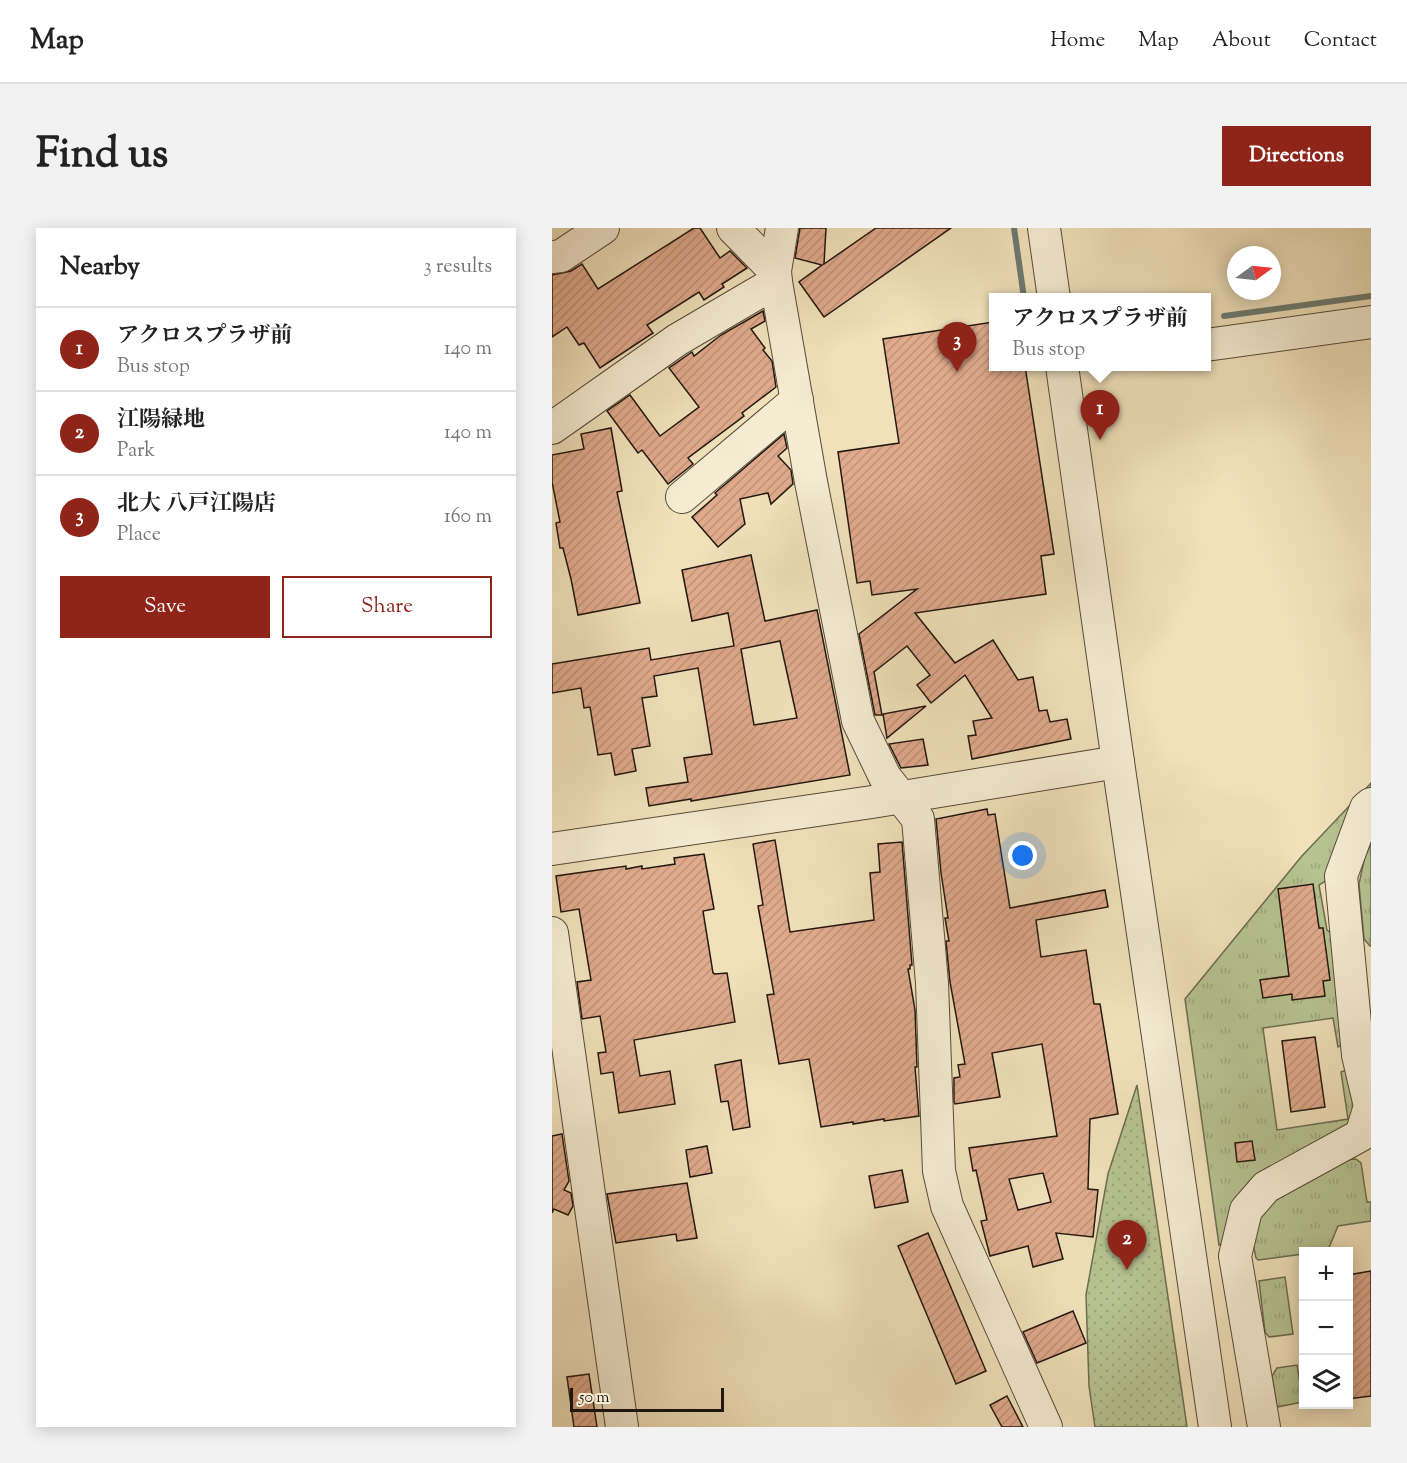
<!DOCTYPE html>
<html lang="en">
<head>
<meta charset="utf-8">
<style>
  body { margin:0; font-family:"Sorts Mill Goudy","Noto Serif JP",serif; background:#f2f2f2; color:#222 }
  .controls { position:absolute; right:18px; bottom:18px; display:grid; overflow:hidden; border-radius:0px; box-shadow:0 3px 15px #0003 }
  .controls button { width:54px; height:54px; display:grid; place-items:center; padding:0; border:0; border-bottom:2px solid #e0e0e0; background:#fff; color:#222; font:30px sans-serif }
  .compass { position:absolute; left:675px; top:18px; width:54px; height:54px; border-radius:50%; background:#fff; box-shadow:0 3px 15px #0003; rotate:75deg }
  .scale { position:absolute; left:18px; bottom:15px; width:154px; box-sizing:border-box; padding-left:6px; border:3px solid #22170e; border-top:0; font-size:16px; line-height:21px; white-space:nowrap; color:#22170e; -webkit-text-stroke:4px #f5ecd3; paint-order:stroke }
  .you { position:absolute; left:471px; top:628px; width:21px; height:21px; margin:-15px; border:4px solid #fff; border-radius:50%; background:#1a73e8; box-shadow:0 0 0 9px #1a73e833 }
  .badge { display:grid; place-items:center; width:39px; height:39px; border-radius:50%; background:#8f2418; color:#fff; font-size:20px; font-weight:700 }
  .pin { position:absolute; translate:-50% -50px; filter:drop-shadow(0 2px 3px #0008) }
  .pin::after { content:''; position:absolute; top:32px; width:21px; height:18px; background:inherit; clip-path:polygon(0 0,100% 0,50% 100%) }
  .popup { position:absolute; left:437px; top:65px; width:222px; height:78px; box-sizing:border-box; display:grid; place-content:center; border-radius:0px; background:#fff; filter:drop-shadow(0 2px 4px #0005); font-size:20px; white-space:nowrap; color:#767676 }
  .popup b { font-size:22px; color:#222 }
  .popup::after { content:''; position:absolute; left:50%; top:100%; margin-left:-12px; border:12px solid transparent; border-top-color:#fff }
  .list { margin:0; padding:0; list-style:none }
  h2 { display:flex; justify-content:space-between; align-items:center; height:78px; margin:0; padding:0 24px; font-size:26px }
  h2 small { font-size:20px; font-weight:400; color:#767676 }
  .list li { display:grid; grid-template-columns:39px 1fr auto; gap:18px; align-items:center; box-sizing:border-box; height:84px; padding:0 24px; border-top:2px solid #e0e0e0 }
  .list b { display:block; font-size:22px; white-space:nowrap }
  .list p { margin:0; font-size:20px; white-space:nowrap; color:#767676 }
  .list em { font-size:20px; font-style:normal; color:#767676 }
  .actions { display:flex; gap:12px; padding:18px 24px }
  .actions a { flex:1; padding:14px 0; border:2px solid #8f2418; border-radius:0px; text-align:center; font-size:21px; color:#8f2418 }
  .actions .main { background:#8f2418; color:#fff }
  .icon { flex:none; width:33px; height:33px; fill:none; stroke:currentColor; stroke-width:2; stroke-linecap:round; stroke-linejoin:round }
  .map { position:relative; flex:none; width:819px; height:1199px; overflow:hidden; border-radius:0px }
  header { display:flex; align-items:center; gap:36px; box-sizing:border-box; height:84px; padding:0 30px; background:#fff; border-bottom:2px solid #e0e0e0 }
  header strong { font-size:28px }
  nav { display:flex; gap:33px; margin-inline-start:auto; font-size:21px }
  .intro { display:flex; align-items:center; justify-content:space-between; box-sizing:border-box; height:144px; padding:0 36px }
  h1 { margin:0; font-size:42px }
  .button { padding:15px 27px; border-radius:0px; background:#8f2418; color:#fff; font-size:21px; font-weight:700 }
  main { display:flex; gap:36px; padding:0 36px }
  aside { flex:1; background:#fff; border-radius:0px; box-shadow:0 3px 15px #0003 }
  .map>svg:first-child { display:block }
  .grass { fill:url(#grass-tufts); stroke:#6c6d50; stroke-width:1.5 }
  .park { fill:url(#park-dots); stroke:#6c6d50; stroke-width:1.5 }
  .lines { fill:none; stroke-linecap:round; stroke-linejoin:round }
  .stream { stroke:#6b7a72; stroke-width:6 }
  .building { fill:url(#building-hatch); stroke:#22170e; stroke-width:1.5; fill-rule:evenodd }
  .minor-casing { stroke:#564a39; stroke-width:34 }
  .minor { stroke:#f5ecd3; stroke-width:32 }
</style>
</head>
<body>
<header>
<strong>Map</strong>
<nav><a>Home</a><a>Map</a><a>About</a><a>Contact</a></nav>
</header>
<div class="intro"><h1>Find us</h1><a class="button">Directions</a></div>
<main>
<aside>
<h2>Nearby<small>3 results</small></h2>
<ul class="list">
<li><span class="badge">1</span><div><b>アクロスプラザ前</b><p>Bus stop</p></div><em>140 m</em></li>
<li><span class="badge">2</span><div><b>江陽緑地</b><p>Park</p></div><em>140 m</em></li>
<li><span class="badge">3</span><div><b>北大 八戸江陽店</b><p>Place</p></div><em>160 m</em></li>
</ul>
<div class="actions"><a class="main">Save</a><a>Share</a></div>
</aside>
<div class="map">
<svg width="819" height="1199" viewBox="0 0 819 1199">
  <defs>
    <pattern id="grass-tufts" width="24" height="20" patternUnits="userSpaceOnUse" patternTransform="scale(1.5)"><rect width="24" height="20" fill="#b7c392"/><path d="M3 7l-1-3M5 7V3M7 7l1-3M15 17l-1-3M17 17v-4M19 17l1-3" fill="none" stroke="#9da77d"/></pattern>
    <pattern id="park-dots" width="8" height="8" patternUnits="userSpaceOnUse" patternTransform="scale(1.5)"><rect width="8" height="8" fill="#b7c392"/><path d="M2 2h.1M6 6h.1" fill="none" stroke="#9da77d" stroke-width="1.8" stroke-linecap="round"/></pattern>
    <pattern id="building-hatch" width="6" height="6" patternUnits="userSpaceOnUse" patternTransform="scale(1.5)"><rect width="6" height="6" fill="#e0aa8d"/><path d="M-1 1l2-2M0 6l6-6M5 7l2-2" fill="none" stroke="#c09278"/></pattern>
  </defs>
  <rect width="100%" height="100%" fill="#f0e1bb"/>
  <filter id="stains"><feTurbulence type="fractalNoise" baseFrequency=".00333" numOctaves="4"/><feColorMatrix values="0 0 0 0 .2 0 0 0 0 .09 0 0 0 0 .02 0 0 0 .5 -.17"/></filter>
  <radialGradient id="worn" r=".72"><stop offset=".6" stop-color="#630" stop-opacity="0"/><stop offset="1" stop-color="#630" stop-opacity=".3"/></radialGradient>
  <g class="grass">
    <path d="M819 555V564L780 649 767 657 775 702 783 708 793 816 786 819 781 790 711 800 725 902 796 891 789 844 794 842 808 872 793 902 677 1012 667 1017 633 771 749 629Z"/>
    <path d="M819 615V718H818L812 711 807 656 813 628Z"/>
    <path d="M804 931 809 935 815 974H819V993L786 998 776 1022 752 1024 751 1026 706 1032 704 1030 699 1006 717 972 791 932Z"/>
    <path d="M733 1049 741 1106 717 1109 713 1104 707 1053Z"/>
    <path d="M745 1137 751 1174 725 1179 720 1148 725 1140Z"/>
  </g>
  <path class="park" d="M585 857 635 1199H543L537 1158 534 1067 556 946Z"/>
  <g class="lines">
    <g class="stream">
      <path d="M462 0 472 70"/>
      <path d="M672 88 819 68"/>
    </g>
  </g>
  <g class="building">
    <path d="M142 0H148L168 30 178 23 195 40 170 56 172 59 152 72 147 64 95 97 101 105 48 140 32 115 27 117 15 99 0 109V47L19 43 30 36 46 61Z"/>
    <path d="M248 0H274L272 36 324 0H399L272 89 247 54 270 37 243 30Z"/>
    <path d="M211 83 213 93 199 101 213 120 211 122 220 133 224 159 190 185 192 188 136 230 141 236 116 256 90 222 86 225 55 183 78 167 108 208 147 179 117 140 140 124 142 128 169 107Z"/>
    <path d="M441 94V138H473L502 326 489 328 494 366 363 385 403 435 441 412 466 452 481 449 487 483 495 482 498 494 515 491 519 511 420 531 416 508 424 507 421 493 440 490 413 447 379 475 365 457 378 447 355 418 322 444 330 487H323L307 406 365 361 320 367 318 353 305 355 286 224 347 215 331 111Z"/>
    <path d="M59 200 70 263 65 264 88 375 26 387 19 351 11 320H8L4 295 8 294 0 254V227L32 221 29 206Z"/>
    <path d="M232 206 235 220 226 228 239 242 241 256 219 276 216 265 188 271 193 296 166 319 140 289 165 267 163 265Z"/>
    <path d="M199 327 213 393 265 382 298 547 139 573V571L97 578 94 560 136 554 132 530 160 526 146 440 102 448 105 468 90 470 98 518 80 521 84 543 63 547 59 525 46 527 38 479 32 480 29 460 0 465V436L97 420 99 432 182 418 176 385 140 393 130 342ZM228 413 245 490 202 497 189 421Z"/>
    <path d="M374 478 335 510 331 486Z"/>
    <path d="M371 511 376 537 349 540 337 516Z"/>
    <path d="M435 581 436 587 443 586 458 680 553 662 556 679 484 692 489 729 534 722 542 776H548L566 886 538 891 536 961 546 962 541 1009 504 1005 511 1031 481 1039 476 1018 438 1028 429 993 435 992 424 942 421 943 417 920 505 908 490 816 440 825 448 869 403 876 402 874V850L408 849 406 837 413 836 398 754 394 713H397L393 690H396L389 645 384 591ZM491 945 499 974 466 982 457 951Z"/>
    <path d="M223 612 238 704 322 692 318 645 328 644 326 616 350 614 360 737H358V741H356L363 782 365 839H363L367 888 332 893V891L301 896V894L269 899 257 831 227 836 215 767 222 766 206 678 211 677 201 616Z"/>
    <path d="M152 626 162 681 151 683 161 745 163 746 175 745 183 794 82 812 88 848 118 843 123 876 67 885 61 844 49 846 46 825 54 824 48 788 30 791 25 754 39 752 27 681 9 684 4 648 74 638V641L90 638V641L123 636 122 630Z"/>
    <path d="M761 656 767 700H771L778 752 771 753 773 768 740 772V766L711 770 708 752 737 748 726 661Z"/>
    <path d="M763 809 773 879 739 884 730 813Z"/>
    <path d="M189 832 198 899 181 902 176 873 169 874 163 837Z"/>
    <path d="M10 906 17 953 12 962 19 965 21 978 16 987 2 981 0 985V908Z"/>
    <path d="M700 913 703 932 685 934 683 915Z"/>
    <path d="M155 918 160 945 138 949 134 922Z"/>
    <path d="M350 942 356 974 323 980 317 948Z"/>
    <path d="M135 955 145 1010 125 1013 124 1006 64 1015 55 966Z"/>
    <path d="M376 1005 434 1143 404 1156 346 1018Z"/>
    <path d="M819 1043V1168L796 1171V1047Z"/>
    <path d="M521 1083 534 1115 485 1135 471 1104Z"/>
    <path d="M37 1146 45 1199H22L15 1149Z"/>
    <path d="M455 1168 471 1199H450L438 1177Z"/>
  </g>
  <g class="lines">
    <g class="minor-casing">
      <g id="minor">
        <path d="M181 0 223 43"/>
        <path d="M230 0 223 43 224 54 259 254 306 493 333 549 366 591 380 755 387 943 395 978 494 1199"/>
        <path d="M492 0 502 70"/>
        <path d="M0 29 9 28 51 0"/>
        <path d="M654 117 819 94"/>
        <path d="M510 138 566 534 663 1199"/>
        <path d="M0 200 125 112 224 54"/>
        <path d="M130 269 245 172"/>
        <path d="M0 621 320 574 566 534"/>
        <path d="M0 705 70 1199"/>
        <path d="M712 1199 683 1028 694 982 714 959 809 907 818 878 806 827 789 648 814 580 819 576"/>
      </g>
    </g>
    <use href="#minor" class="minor"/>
  </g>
  <rect width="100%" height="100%" filter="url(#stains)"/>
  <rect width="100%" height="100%" fill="url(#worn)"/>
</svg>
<div class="controls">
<button>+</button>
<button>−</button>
<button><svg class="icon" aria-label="layers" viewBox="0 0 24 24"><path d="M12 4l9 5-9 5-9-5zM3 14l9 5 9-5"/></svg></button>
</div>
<svg class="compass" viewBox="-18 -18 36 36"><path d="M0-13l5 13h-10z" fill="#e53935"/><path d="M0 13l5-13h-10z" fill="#767676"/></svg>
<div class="scale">50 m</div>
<div class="you"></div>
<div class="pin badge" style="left:548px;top:212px">1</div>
<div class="popup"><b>アクロスプラザ前</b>Bus stop</div>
<div class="pin badge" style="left:575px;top:1042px">2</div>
<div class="pin badge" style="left:405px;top:144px">3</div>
</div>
</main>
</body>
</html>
